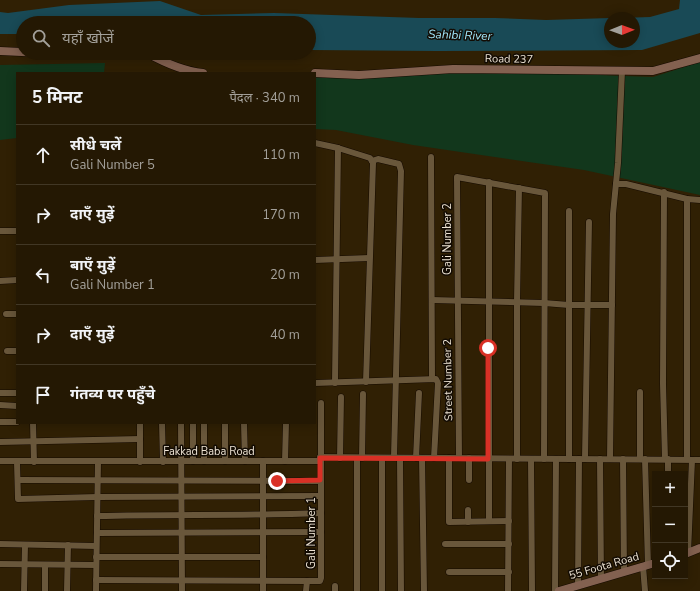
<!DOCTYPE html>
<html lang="hi">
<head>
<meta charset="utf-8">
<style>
  body { margin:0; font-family:"Nunito Sans","Noto Sans Devanagari",sans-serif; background:#302512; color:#f1f3f6 }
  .controls { position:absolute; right:12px; bottom:12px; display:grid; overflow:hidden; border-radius:0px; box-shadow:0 2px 10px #0003 }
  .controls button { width:36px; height:36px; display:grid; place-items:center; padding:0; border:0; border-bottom:1px solid #413725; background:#241803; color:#f1f3f6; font:20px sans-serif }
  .compass { position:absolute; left:604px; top:12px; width:36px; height:36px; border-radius:50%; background:#241803; box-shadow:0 2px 10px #0003; rotate:89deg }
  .stop { position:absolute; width:12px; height:12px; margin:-9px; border:3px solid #d93025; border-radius:50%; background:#fff }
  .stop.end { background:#d93025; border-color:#fff; box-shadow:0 1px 4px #0008 }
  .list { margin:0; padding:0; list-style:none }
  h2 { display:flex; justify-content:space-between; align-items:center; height:52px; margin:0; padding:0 16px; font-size:17px }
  h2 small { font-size:13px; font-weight:400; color:#a3a09a }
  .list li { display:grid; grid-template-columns:26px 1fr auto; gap:12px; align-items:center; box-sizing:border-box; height:60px; padding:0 16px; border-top:1px solid #413725 }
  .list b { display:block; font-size:15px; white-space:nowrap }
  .list p { margin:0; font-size:13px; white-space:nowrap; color:#a3a09a }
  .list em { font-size:13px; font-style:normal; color:#a3a09a }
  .icon { flex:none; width:22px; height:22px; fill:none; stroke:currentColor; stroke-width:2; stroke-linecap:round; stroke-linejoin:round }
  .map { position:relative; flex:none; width:700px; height:591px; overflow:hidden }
  .search { position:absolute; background:#241803; box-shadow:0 2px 10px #0003; left:16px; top:16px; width:300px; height:44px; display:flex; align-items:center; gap:10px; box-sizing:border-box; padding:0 14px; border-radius:22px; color:#a3a09a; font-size:15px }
  .panel { position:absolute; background:#241803; box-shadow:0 2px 10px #0003; left:16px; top:72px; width:300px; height:352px; border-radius:0px }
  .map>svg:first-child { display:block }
  .green { fill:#12371c }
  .water { fill:#194a56 }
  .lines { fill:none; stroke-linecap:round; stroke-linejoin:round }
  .street-casing { stroke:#150a00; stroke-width:7 }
  .secondary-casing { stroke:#150a00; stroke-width:9 }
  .street { stroke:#69573b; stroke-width:6 }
  .secondary { stroke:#836150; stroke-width:8 }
  .route { stroke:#d93025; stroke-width:5 }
  .labels { text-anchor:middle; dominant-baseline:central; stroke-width:3; stroke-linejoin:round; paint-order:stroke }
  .street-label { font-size:11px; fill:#ede3d3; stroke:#120b03 }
  .water-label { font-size:12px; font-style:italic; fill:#a0e5f9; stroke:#120b03 }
</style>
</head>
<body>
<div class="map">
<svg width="700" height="591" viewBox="0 0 700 591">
  <rect width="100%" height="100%" fill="#302004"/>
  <g class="green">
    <path d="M700 62V195L584 170 413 145 336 130 315 129V75L456 70 653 77Z"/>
    <path d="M105 63 104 73H17V138L0 140V65Z"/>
  </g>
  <path class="water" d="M680 0H700V33L642 50 437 51 309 50V23H23V34H0V12L8 13 69 5 160 1 201 15 274 13 419 18H495L546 20 610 18V42H634V18H621L650 17 679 9Z"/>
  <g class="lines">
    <g class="street-casing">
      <g id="street">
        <path d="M315 143 338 148"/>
        <path d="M431 157 432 379"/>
        <path d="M372 161 378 159 399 164 401 171 394 457"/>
        <path d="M616 184H626L687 199V459"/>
        <path d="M664 192 663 384 665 459"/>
        <path d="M687 199 700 200"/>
        <path d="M569 211V459"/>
        <path d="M0 231H17"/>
        <path d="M315 260 369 258"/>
        <path d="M0 281 17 280"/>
        <path d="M432 300 544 303 569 305H612"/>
        <path d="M6 314H17"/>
        <path d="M7 351H17"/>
        <path d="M315 383 436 379 438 383 434 458"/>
        <path d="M335 383 338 148 370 158 373 163 366 382"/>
        <path d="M0 393H17"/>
        <path d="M0 405 17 406"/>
        <path d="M0 422H17"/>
        <path d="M33 423 34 462"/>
        <path d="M140 423V462"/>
        <path d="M162 423 163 462"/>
        <path d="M181 423 182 591"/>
        <path d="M193 423V461"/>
        <path d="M204 423V461"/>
        <path d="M225 423V461"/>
        <path d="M244 423 245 461"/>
        <path d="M0 442 140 439"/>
        <path d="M320 457 700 460"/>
        <path d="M340 458 341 397"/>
        <path d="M357 458V591"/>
        <path d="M362 458 363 394"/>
        <path d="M382 458V591"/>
        <path d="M400 458 401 591"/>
        <path d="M416 458 419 393"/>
        <path d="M422 458 424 591"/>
        <path d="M449 458V522L509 521"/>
        <path d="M459 458 457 177 545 193 544 459"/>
        <path d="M469 458V480"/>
        <path d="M517 459V302L519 188"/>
        <path d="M531 459 532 591"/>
        <path d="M585 459 589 222"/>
        <path d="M600 459 601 579"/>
        <path d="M610 459 613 214 618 163 622 71"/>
        <path d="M623 459 624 572"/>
        <path d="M640 459V392"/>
        <path d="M645 459 648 565"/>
        <path d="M0 461H320"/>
        <path d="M285 461 286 423"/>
        <path d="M17 462 18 499 97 497 320 496"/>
        <path d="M668 474V459"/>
        <path d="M18 480 320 481"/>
        <path d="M468 510V522"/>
        <path d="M97 516C172 514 246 516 321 513"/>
        <path d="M489 521V182"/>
        <path d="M97 533 321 532"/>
        <path d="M0 544 96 546"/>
        <path d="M445 544H509"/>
        <path d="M688 553 692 460"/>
        <path d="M96 557H263"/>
        <path d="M0 564 96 565"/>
        <path d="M643 566 645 591"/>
        <path d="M449 572H509"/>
        <path d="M96 580 307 581"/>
        <path d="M578 585 579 459"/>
        <path d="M335 586V591"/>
        <path d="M24 591 25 545"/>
        <path d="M45 591V565"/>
        <path d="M67 591 68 545"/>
        <path d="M96 591 98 462"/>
        <path d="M263 591V461"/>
        <path d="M306 591 307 581H320L321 578V403"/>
        <path d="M508 591 509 459"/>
        <path d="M555 591 556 459"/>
      </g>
    </g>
    <g class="secondary-casing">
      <g id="secondary">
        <path d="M0 51 43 53"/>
        <path d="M147 53C165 63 183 71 203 73"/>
        <path d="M315 73 359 75 453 69 653 71 700 58"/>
        <path d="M685 554 700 548"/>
        <path d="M559 591 655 563"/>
      </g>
    </g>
    <use href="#street" class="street"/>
    <use href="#secondary" class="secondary"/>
  </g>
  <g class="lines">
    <path class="route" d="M277 481 320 480V458L488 459V348"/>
  </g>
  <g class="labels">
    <g class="street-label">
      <text transform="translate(509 59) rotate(1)">Road 237</text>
      <text transform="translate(447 239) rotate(-90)">Gali Number 2</text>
      <text transform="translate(448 380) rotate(-91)">Street Number 2</text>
      <text x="209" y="451">Fakkad Baba Road</text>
      <text transform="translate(311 533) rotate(-90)">Gali Number 1</text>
      <text transform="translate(604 566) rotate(-16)">55 Foota Road</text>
    </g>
    <g class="water-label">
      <text transform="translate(460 35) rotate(2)">Sahibi River</text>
    </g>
  </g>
</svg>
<div class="controls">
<button>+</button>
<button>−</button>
<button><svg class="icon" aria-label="locate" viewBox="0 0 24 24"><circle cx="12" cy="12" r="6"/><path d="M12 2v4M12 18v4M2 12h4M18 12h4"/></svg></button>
</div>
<svg class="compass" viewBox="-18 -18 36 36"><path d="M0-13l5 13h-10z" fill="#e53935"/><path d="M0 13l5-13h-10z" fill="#a3a09a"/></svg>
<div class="stop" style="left:488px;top:348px"></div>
<div class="stop end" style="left:277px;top:481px"></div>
<div class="search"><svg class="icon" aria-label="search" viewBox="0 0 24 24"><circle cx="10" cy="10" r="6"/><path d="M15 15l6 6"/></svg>यहाँ खोजें</div>
<section class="panel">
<h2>5 मिनट<small>पैदल · 340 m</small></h2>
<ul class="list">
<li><svg class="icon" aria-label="ahead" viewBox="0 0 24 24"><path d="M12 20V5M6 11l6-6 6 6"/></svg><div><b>सीधे चलें</b><p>Gali Number 5</p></div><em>110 m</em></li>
<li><svg class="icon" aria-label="right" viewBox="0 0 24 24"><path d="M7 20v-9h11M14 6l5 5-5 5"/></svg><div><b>दाएँ मुड़ें</b></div><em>170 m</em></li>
<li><svg class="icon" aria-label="left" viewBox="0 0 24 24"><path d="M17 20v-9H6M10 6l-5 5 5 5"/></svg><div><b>बाएँ मुड़ें</b><p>Gali Number 1</p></div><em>20 m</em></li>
<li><svg class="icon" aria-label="right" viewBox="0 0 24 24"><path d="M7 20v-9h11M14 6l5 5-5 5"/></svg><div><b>दाएँ मुड़ें</b></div><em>40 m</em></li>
<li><svg class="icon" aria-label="arrive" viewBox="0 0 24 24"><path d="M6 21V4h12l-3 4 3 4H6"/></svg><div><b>गंतव्य पर पहुँचे</b></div></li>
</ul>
</section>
</div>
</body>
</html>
